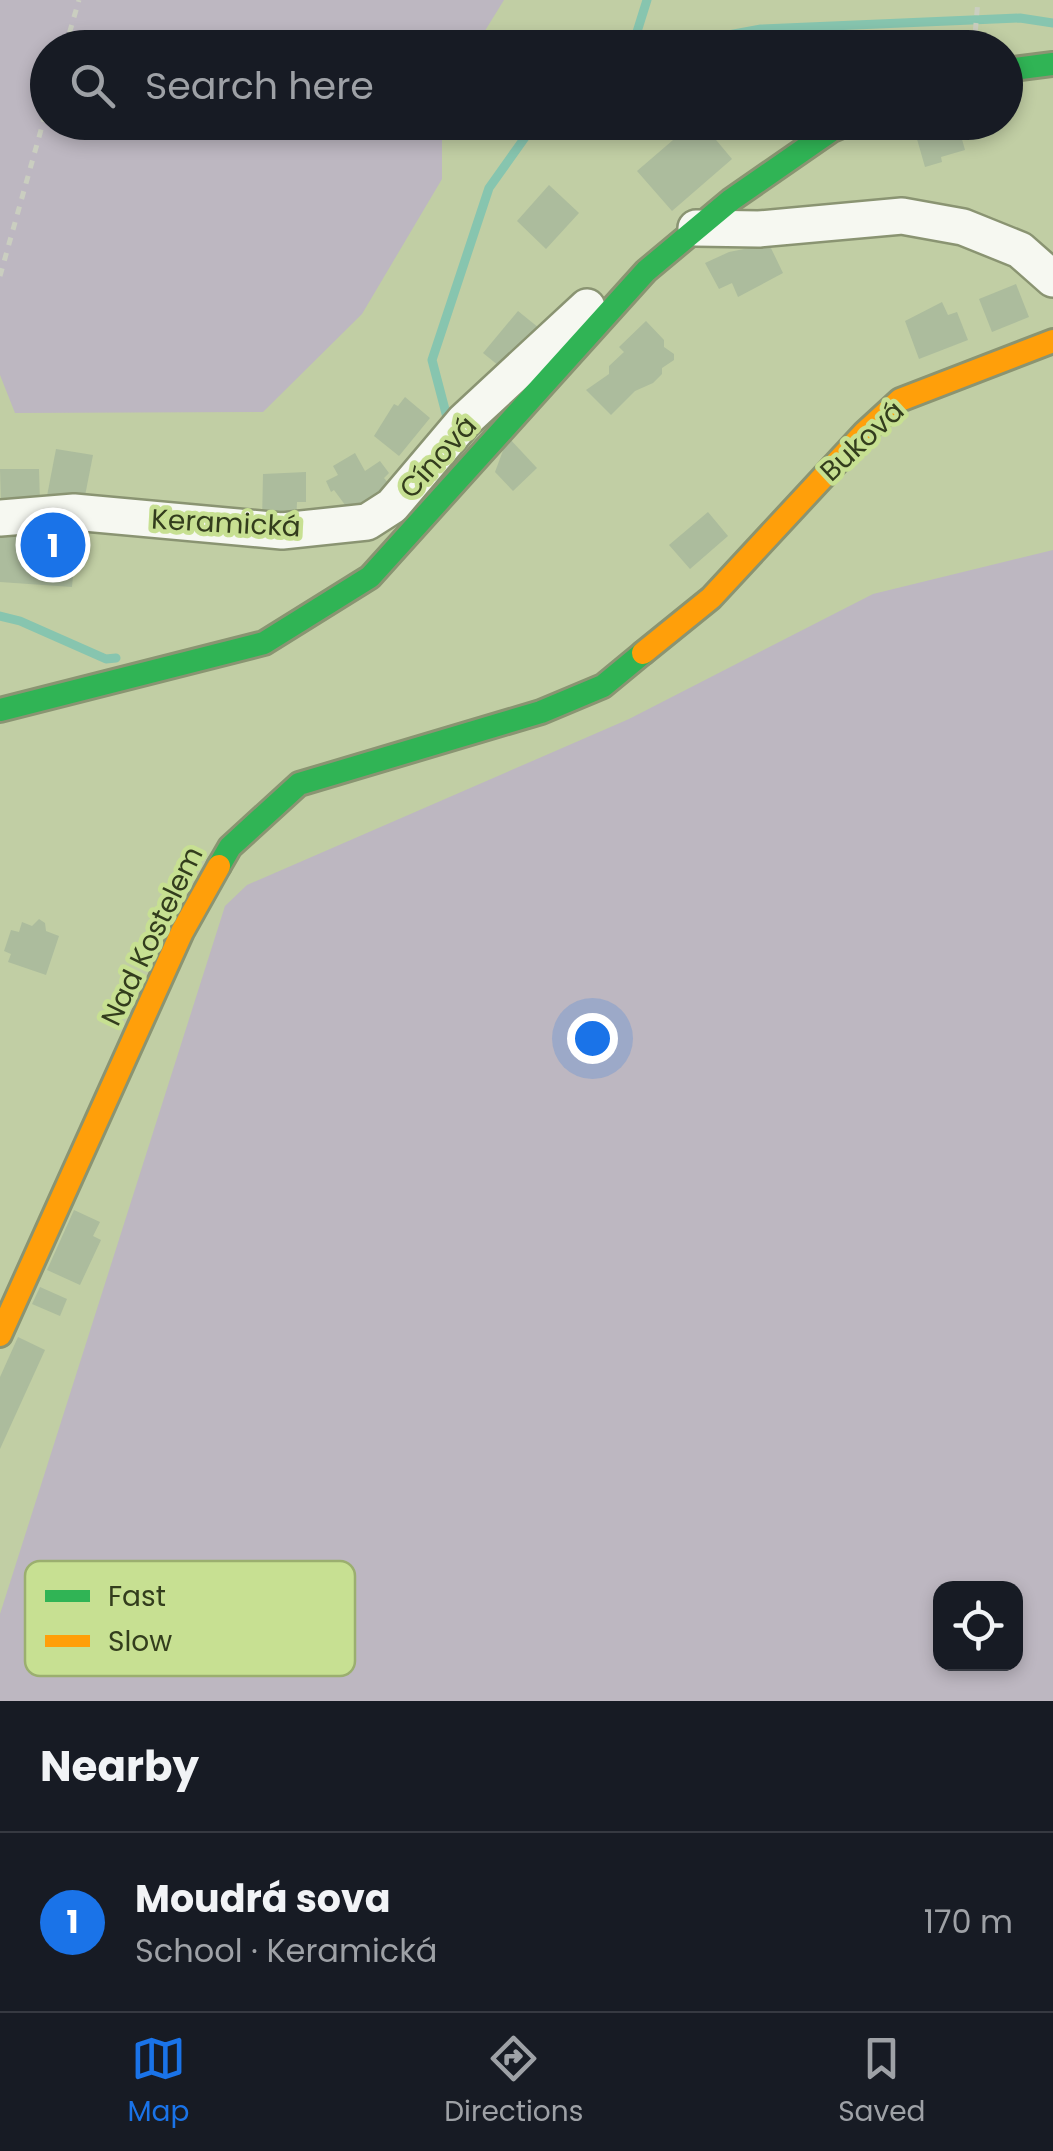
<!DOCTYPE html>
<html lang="en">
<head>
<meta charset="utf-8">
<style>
  body { margin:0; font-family:Poppins,sans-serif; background:#242831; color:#f1f3f6 }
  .controls { position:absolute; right:30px; bottom:30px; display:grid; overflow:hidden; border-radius:20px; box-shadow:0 5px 15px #0003 }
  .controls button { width:90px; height:90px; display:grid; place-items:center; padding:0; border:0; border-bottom:2px solid #363941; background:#171b24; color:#f1f3f6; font:50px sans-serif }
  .you { position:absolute; left:592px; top:1038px; width:35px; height:35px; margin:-25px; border:8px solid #fff; border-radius:50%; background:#1a73e8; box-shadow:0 0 0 15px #1a73e833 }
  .badge { display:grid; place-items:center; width:65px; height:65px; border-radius:50%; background:#1a73e8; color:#fff; font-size:32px; font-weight:700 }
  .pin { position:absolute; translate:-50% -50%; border:5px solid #fff; box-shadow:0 2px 10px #0006 }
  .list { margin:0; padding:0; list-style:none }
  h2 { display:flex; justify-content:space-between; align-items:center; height:130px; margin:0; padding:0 40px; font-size:42px }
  h2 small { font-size:32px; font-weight:400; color:#9ea1a6 }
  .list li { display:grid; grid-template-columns:65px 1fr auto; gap:30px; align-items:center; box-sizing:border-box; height:180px; padding:0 40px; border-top:2px solid #363941 }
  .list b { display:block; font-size:38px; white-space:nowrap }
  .list p { margin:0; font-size:32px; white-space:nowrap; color:#9ea1a6 }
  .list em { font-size:32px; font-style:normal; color:#9ea1a6 }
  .icon { flex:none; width:55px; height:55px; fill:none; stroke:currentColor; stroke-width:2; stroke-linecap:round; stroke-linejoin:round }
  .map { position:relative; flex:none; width:1053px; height:1701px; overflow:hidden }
  .search { position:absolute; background:#171b24; box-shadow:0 5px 15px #0003; left:30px; right:30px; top:30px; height:110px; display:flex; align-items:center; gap:25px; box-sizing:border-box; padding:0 35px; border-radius:55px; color:#9ea1a6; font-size:38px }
  .sheet { height:310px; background:#171b24 }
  nav { display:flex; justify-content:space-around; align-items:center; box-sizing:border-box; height:140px; border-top:2px solid #363941; background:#171b24; font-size:28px; color:#9ea1a6 }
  nav a { display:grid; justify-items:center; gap:5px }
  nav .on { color:#1a73e8 }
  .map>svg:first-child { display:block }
  .green { fill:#bdb7c1; fill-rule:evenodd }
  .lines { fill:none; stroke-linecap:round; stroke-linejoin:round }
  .stream { stroke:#87c5af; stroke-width:9 }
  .building { fill:#acbc9d }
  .street-casing { stroke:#8a9472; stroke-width:40 }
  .fast-casing { stroke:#8a9472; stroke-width:28 }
  .slow-casing { stroke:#8a9472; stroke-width:28 }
  .path { stroke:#cacec0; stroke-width:5; stroke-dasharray:8 8; stroke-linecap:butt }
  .street { stroke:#f6f8f1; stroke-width:35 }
  .fast { stroke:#30b455; stroke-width:22 }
  .slow { stroke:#ff9f0a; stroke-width:22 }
  .labels { text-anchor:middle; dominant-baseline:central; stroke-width:9; stroke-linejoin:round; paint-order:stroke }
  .street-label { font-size:28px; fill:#333d1d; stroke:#c7e092 }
  .key { fill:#c7e092; stroke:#9baf6f; stroke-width:2.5 }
  .key-label { font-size:28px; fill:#333d1d }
</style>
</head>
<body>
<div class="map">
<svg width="1053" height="1701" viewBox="0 0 1053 1701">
  <rect width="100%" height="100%" fill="#c1cea4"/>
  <g class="green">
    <path d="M0 0H504L475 47 48 48V122L442 123V179L362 314 263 412 15 413 0 375Z"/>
    <path d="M1053 550V1701H0V1614L225 906 247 885 629 719 873 594ZM940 1588H1016V1664H940Z"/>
  </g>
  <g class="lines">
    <g class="stream">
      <path d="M642 48 636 35 647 0"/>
      <path d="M658 48 761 29 1020 18 1053 23"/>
      <path d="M448 421 432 360 489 188 536 122"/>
      <path d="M0 616 20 621 106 659 116 658"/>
    </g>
  </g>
  <g class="building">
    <path d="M694 122H701L732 159 672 211 637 171Z"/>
    <path d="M923 122H957L965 150 941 157 942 162 925 167 913 125Z"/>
    <path d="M549 185 579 213 546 249 517 221Z"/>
    <path d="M769 244 783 273 738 297 732 283 719 289 705 263 729 252Z"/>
    <path d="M1016 284 1029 317 992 332 979 299Z"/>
    <path d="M942 302 948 315 957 312 968 340 919 359 905 321Z"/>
    <path d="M518 311 544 332 509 374 483 353Z"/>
    <path d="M646 321 664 340V347L674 354V360L662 368V374L653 383 635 391 611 415 586 390 609 374V366L624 352 619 347Z"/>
    <path d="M405 397 430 418 399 456 374 436 394 404 398 406Z"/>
    <path d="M508 437 537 468 513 491 495 472Z"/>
    <path d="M56 449 93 455 84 501 47 496Z"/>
    <path d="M355 453 365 471 380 461 389 473 384 478 395 491 357 521 334 490 331 492 326 481 338 475 333 466Z"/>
    <path d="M0 469H39L40 503 1 504Z"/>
    <path d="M306 472V502H297L296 523 262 522 263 474Z"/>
    <path d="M708 512 728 536 690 569 669 545Z"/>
    <path d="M0 523 77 530 72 587 0 582Z"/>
    <path d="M39 919 45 923 46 931 59 936 46 975 8 962 11 954 4 951 11 930 19 932 22 922 32 926Z"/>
    <path d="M74 1210 100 1222 93 1236 101 1240 80 1285 47 1270Z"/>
    <path d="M40 1287 67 1299 60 1316 32 1304Z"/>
    <path d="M18 1337 45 1350 0 1449V1377Z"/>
  </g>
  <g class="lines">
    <g class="street-casing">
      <g id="street">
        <path d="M696 228 759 229 902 216 963 227 1020 250 1053 279"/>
        <path d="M0 518 74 512 282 531 367 522 392 506 464 421 587 307"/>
      </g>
    </g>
    <g class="fast-casing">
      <g id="fast">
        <path d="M1006 70 1053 64"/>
        <path d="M0 710 264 643 370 577 646 271 731 200 832 130 851 122"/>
        <path d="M219 866 230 847 299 784 541 712 603 686 643 653"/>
      </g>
    </g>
    <g class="slow-casing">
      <g id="slow">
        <path d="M643 653 711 598 865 432 900 400 1053 341"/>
        <path d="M0 1335 182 932 219 866"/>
      </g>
    </g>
    <g class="path">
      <path d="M974 47 978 0"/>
      <path d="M65 48 79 0"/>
      <path d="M0 276 48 105"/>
    </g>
    <use href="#street" class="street"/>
    <use href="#fast" class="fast"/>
    <use href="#slow" class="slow"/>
  </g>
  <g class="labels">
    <g class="street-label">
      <text transform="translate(862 441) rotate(-43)">Buková</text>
      <text transform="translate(438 457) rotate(-48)">Cínová</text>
      <text transform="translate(226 523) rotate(3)">Keramická</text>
      <text transform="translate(152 936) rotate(-64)">Nad Kostelem</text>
    </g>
  </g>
  <rect x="25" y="1561" width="330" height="115" rx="15" class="key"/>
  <rect x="45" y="1590" width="45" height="12" fill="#30b455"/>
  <rect x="45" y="1635" width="45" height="12" fill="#ff9f0a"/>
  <g class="key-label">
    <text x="108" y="1606">Fast</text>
    <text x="108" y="1651">Slow</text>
  </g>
</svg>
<div class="controls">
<button><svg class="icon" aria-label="locate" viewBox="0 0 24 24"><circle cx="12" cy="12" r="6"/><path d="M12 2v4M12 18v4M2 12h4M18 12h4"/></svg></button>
</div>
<div class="you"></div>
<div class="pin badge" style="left:53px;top:545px">1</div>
<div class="search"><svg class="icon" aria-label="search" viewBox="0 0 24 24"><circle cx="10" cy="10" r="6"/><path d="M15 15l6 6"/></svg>Search here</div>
</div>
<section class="sheet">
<h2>Nearby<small></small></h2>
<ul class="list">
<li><span class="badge">1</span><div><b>Moudrá sova</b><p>School · Keramická</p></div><em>170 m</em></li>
</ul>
</section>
<nav>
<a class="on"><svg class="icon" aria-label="map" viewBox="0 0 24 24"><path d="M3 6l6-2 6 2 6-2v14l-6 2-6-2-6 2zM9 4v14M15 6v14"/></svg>Map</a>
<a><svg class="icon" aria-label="directions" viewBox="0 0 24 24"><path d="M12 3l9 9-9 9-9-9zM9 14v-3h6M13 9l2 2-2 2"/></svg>Directions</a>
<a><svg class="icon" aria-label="saved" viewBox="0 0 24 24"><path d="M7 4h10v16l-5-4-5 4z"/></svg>Saved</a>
</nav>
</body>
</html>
